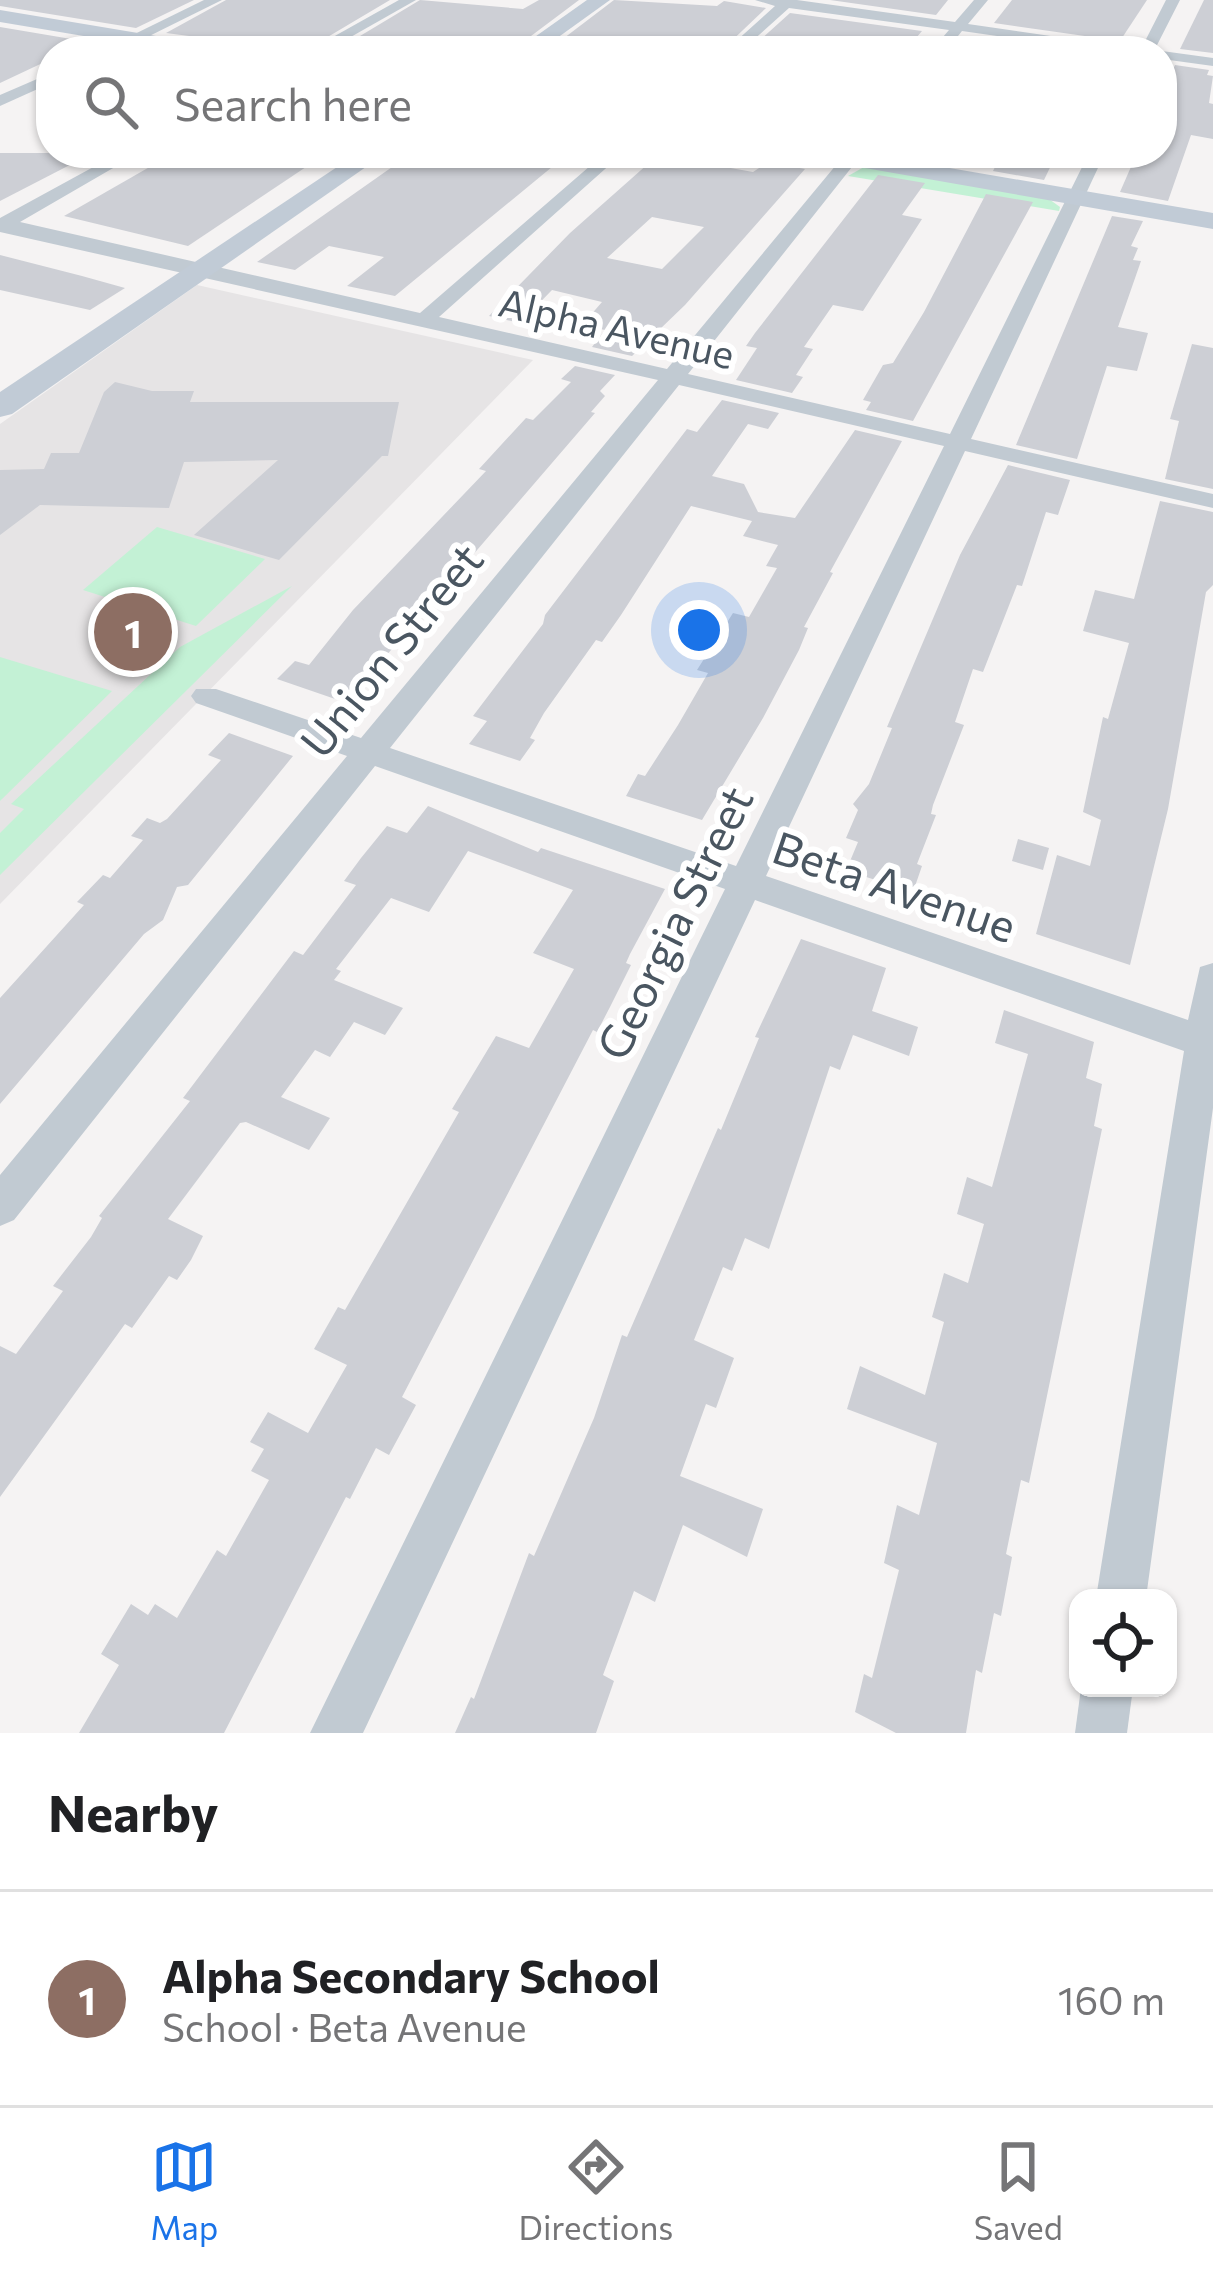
<!DOCTYPE html>
<html lang="en">
<head>
<meta charset="utf-8">
<style>
  body { margin:0; font-family:Commissioner,sans-serif; background:#f2f2f2; color:#202124 }
  .controls { position:absolute; right:36px; bottom:36px; display:grid; overflow:hidden; border-radius:24px; box-shadow:0 3px 9px #0004 }
  .controls button { width:108px; height:108px; display:grid; place-items:center; padding:0; border:0; border-bottom:3px solid #e0e0e0; background:#fff; color:#202124; font:60px sans-serif }
  .you { position:absolute; left:699px; top:630px; width:42px; height:42px; margin:-30px; border:9px solid #fff; border-radius:50%; background:#1a73e8; box-shadow:0 0 0 18px #1a73e833 }
  .badge { display:grid; place-items:center; width:78px; height:78px; border-radius:50%; background:#1a73e8; color:#fff; font-size:39px; font-weight:700 }
  .pin { position:absolute; translate:-50% -50%; border:6px solid #fff; box-shadow:0 3px 12px #0006 }
  .list { margin:0; padding:0; list-style:none }
  h2 { display:flex; justify-content:space-between; align-items:center; height:156px; margin:0; padding:0 48px; font-size:51px }
  h2 small { font-size:39px; font-weight:400; color:#757577 }
  .list li { display:grid; grid-template-columns:78px 1fr auto; gap:36px; align-items:center; box-sizing:border-box; height:216px; padding:0 48px; border-top:3px solid #e0e0e0 }
  .list b { display:block; font-size:45px; white-space:nowrap }
  .list p { margin:0; font-size:39px; white-space:nowrap; color:#757577 }
  .list em { font-size:39px; font-style:normal; color:#757577 }
  .icon { flex:none; width:66px; height:66px; fill:none; stroke:currentColor; stroke-width:2; stroke-linecap:round; stroke-linejoin:round }
  .map { position:relative; flex:none; width:1213px; height:1733px; overflow:hidden }
  .search { position:absolute; background:#fff; box-shadow:0 3px 9px #0004; left:36px; right:36px; top:36px; height:132px; display:flex; align-items:center; gap:30px; box-sizing:border-box; padding:0 42px; border-radius:48px; color:#757577; font-size:45px }
  .sheet { height:372px; background:#fff }
  nav { display:flex; justify-content:space-around; align-items:center; box-sizing:border-box; height:168px; border-top:3px solid #e0e0e0; background:#fff; font-size:33px; color:#757577 }
  nav a { display:grid; justify-items:center; gap:6px }
  nav .on { color:#1a73e8 }
  .map>svg:first-child { display:block }
  .education { fill:#e6e4e5 }
  .green { fill:#c3f1d5 }
  .building { fill:#cdcfd5; fill-rule:evenodd }
  .lines { fill:none; stroke-linecap:round; stroke-linejoin:round }
  .street { fill:#c1cad2; fill-rule:evenodd }
  .secondary { fill:#c1cbd6; fill-rule:evenodd }
  .labels { text-anchor:middle; dominant-baseline:central; stroke-width:12; stroke-linejoin:round; paint-order:stroke }
  .far-street-label { font-size:39px; fill:#4a5661; stroke:#fff }
  .street-label { font-size:45px; fill:#4a5661; stroke:#fff }
</style>
</head>
<body>
<div class="map">
<svg width="1213" height="1733" viewBox="0 0 1213 1733">
  <rect width="100%" height="100%" fill="#f5f3f3"/>
  <path class="education" d="M197 285 533 360 0 904V424Z"/>
  <g class="green">
    <path d="M864 167 1049 199 1060 207 1059 211 848 176Z"/>
    <path d="M157 527 265 559 196 626 83 590Z"/>
    <path d="M292 586 0 875V833L24 809 11 804 180 647Z"/>
    <path d="M0 657 112 691 0 801Z"/>
  </g>
  <g class="building">
    <path d="M0 0H194L136 28 0 6Z"/>
    <path d="M226 0H390L304 51 166 33Z"/>
    <path d="M420 0 523 9 539 0H579L511 51H335Z"/>
    <path d="M614 0 717 6 724 1 766 8 721 51H547Z"/>
    <path d="M830 0H948L936 15Z"/>
    <path d="M1012 0H1147L1120 41 994 23Z"/>
    <path d="M1204 0H1213V53L1180 49Z"/>
    <path d="M790 13 922 31 905 51 811 44 802 51H748Z"/>
    <path d="M0 27 89 42 69 51H51V59L0 83Z"/>
    <path d="M1175 65 1209 70 1207 75 1213 76 1209 103 1213 104V139L1191 135 1168 201 1120 192 1137 153H1162V97Z"/>
    <path d="M0 153H93L0 201Z"/>
    <path d="M174 153H238L306 167 188 246 64 216Z"/>
    <path d="M412 153 462 159 463 153H569L395 296 347 286 384 257 329 246 295 270 257 262Z"/>
    <path d="M1002 153H1057L1044 180 993 171Z"/>
    <path d="M658 155 753 172 768 162 805 169 685 305 632 356 592 347 605 330 582 325 602 302 552 290 520 323 489 316 570 233ZM652 217 704 227 662 269 607 258Z"/>
    <path d="M878 175 925 183 902 215 922 219 863 311 833 305 804 347 813 349 796 375 803 377 792 393 736 380 757 348 746 346 755 333Z"/>
    <path d="M986 194 1033 202 913 421 866 410 871 402 863 400 883 365 893 363 924 312Z"/>
    <path d="M1112 216 1143 221 1131 246 1138 248 1133 260 1141 261 1118 327 1148 333 1137 371 1107 366 1077 459 1016 445Z"/>
    <path d="M0 255 82 276 125 288 90 310 0 290Z"/>
    <path d="M1192 344 1213 348V489L1165 479 1179 421 1170 419Z"/>
    <path d="M575 366 615 375 600 391 605 396 591 412 595 413 385 657 381 656 341 701 277 679 295 661 309 665 353 610 486 471 479 469 526 418 533 420 571 382 561 379Z"/>
    <path d="M115 382 152 391H194L190 402H399L388 456H382L279 560 194 535 278 460 184 462 169 508 40 505 0 535V470L44 469 51 453H79L104 392Z"/>
    <path d="M722 400 779 413 768 429 748 424 712 476 744 484 758 512 795 518 855 430 902 441 830 572 833 573 804 627 808 628 799 650 763 718 702 820 626 796 638 774 645 776 678 725 708 673 697 670 733 613 749 617 777 568 766 566 778 545 743 536 752 521 691 506 621 615 602 642 596 640 544 713 530 738 535 740 520 761 469 744 487 721 473 716 543 624 545 615 687 429 697 432Z"/>
    <path d="M1008 465 1070 480 1058 515 1046 512 1022 586 1017 585 983 672 973 669 955 722 964 725 933 805 931 814 936 815 917 864 922 866 913 892 860 875 862 870 848 866 858 842 846 838 858 810 853 804 869 784 892 728 887 727 960 555Z"/>
    <path d="M1160 501 1213 512V585L1206 592 1168 809 1130 965 1036 934 1057 855 1090 866 1101 820 1083 812 1103 717 1108 719 1129 643 1083 631 1095 590 1134 599Z"/>
    <path d="M229 733 293 756 188 885 177 887 163 920 144 934 0 1104V998L84 905 77 902 103 875 110 878 143 840 131 836 147 818 160 823 167 819 221 760 208 755Z"/>
    <path d="M428 806 538 852 541 848 665 889 630 954 626 963 631 965 610 1007 597 1032 593 1030 402 1397 416 1405 389 1455 376 1448 350 1499 346 1497 224 1733H79L119 1665 101 1654 131 1604 148 1615 155 1604 177 1618 217 1550 226 1556 269 1480 251 1471 264 1449 250 1442 268 1412 308 1433 347 1365 314 1349 338 1307 345 1310 459 1112 452 1109 496 1036 529 1048 574 969 533 953 573 890 468 851 429 912 391 898 336 969 341 971 334 980 403 1008 385 1035 354 1022 330 1057 315 1050 281 1097 330 1118 309 1150 246 1122 240 1123 168 1219 203 1236 191 1260 177 1280 169 1276 132 1328 125 1324 0 1497V1346L16 1354 63 1291 53 1286 91 1237 102 1218 99 1216 190 1101 183 1098 294 951 303 955 356 885 344 881 361 858 387 826 407 833Z"/>
    <path d="M1018 839 1049 848 1043 870 1012 861Z"/>
    <path d="M801 939 886 968 872 1011 918 1027 909 1056 853 1035 840 1070 830 1066 769 1249 745 1238 732 1271 723 1267 694 1340 734 1358 716 1408 706 1404 680 1476 763 1509 747 1557 683 1525 655 1602 634 1591 603 1675 614 1681 596 1733H455L471 1697 474 1699 529 1553 534 1556 594 1418 622 1335 627 1337 718 1128 721 1130 759 1038 755 1037Z"/>
    <path d="M1004 1010 1094 1042 1086 1078 1102 1084 1094 1126 1102 1129 1029 1483 1021 1480 1006 1554 1012 1557 1001 1616 994 1613 982 1673 976 1670 966 1733H896L855 1712 864 1674 872 1678 899 1570 884 1563 897 1505 919 1515 937 1443 847 1409 860 1366 925 1395 944 1322 932 1317 944 1273 968 1283 984 1224 957 1214 967 1177 992 1187 1028 1054 995 1043Z"/>
  </g>
  <g class="lines">
    <g class="street">
      <path d="M204 0H222L119 51H100Z"/>
      <path d="M399 0H416L326 51H308Z"/>
      <path d="M755 0H797L955 22 974 0H988L968 24 1141 49 1166 0H1180L1154 51H1104L962 31 946 51H931L949 30 789 8 741 51H725L775 6Z"/>
      <path d="M1161 51H1162L1213 58V66L1162 59Z"/>
      <path d="M51 73V83L0 106V95Z"/>
      <path d="M119 153H139L20 222 420 313 605 153H623L439 317 667 369 846 153H863L688 374 950 434 1089 153H1105L971 439 1213 494V508L965 451 766 876 1188 1020 1200 967 1213 963V1108L1146 1598H1096L1184 1051 755 900 363 1733H310L725 889 375 766 14 1220 0 1226V1175L347 756 196 703 191 696 196 689H216L361 738 658 380 0 232V218ZM679 385 944 446 736 866 390 748Z"/>
      <path d="M1081 1688H1133L1127 1733H1075Z"/>
    </g>
    <g class="secondary">
      <path d="M587 0H610L539 51H515Z"/>
      <path d="M0 10 210 45 220 51H173L0 22Z"/>
      <path d="M358 153H386L12 414 0 417V392Z"/>
      <path d="M807 153H862L1213 213V229L819 160Z"/>
    </g>
  </g>
  <g class="labels">
    <g class="far-street-label">
      <text transform="translate(617 327) rotate(13)">Alpha Avenue</text>
    </g>
    <g class="street-label">
      <text transform="translate(390 649) rotate(-51)">Union Street</text>
      <text transform="translate(895 885) rotate(19)">Beta Avenue</text>
      <text transform="translate(673 922) rotate(-64)">Georgia Street</text>
    </g>
  </g>
</svg>
<div class="controls">
<button><svg class="icon" aria-label="locate" viewBox="0 0 24 24"><circle cx="12" cy="12" r="6"/><path d="M12 2v4M12 18v4M2 12h4M18 12h4"/></svg></button>
</div>
<div class="you"></div>
<div class="pin badge" style="left:133px;top:632px;background:#8d6e63">1</div>
<div class="search"><svg class="icon" aria-label="search" viewBox="0 0 24 24"><circle cx="10" cy="10" r="6"/><path d="M15 15l6 6"/></svg>Search here</div>
</div>
<section class="sheet">
<h2>Nearby<small></small></h2>
<ul class="list">
<li><span class="badge" style="background:#8d6e63">1</span><div><b>Alpha Secondary School</b><p>School · Beta Avenue</p></div><em>160 m</em></li>
</ul>
</section>
<nav>
<a class="on"><svg class="icon" aria-label="map" viewBox="0 0 24 24"><path d="M3 6l6-2 6 2 6-2v14l-6 2-6-2-6 2zM9 4v14M15 6v14"/></svg>Map</a>
<a><svg class="icon" aria-label="directions" viewBox="0 0 24 24"><path d="M12 3l9 9-9 9-9-9zM9 14v-3h6M13 9l2 2-2 2"/></svg>Directions</a>
<a><svg class="icon" aria-label="saved" viewBox="0 0 24 24"><path d="M7 4h10v16l-5-4-5 4z"/></svg>Saved</a>
</nav>
</body>
</html>
